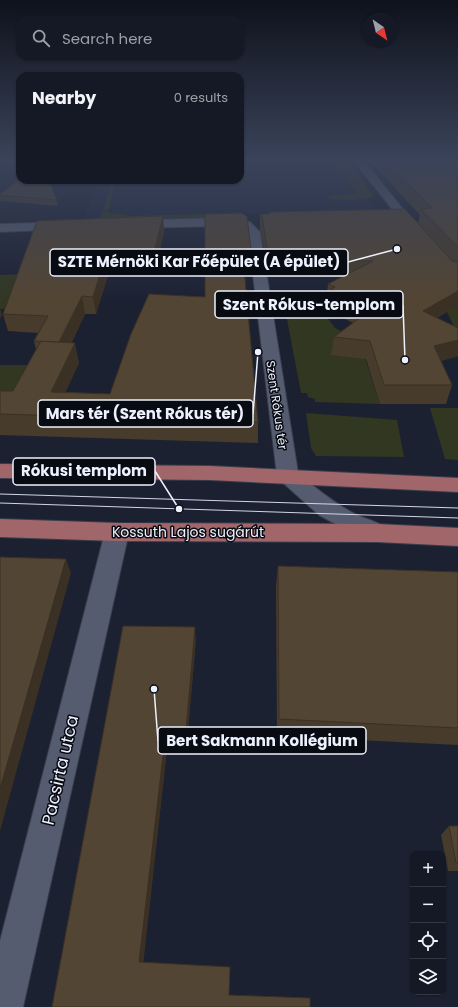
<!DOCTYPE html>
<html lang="en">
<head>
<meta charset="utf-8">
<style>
  body { margin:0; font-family:Poppins,sans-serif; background:#1e222e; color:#f1f3f6 }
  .controls { position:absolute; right:12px; bottom:12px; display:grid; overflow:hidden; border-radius:8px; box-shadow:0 1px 3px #0004 }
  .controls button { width:36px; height:36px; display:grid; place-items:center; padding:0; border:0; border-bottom:1px solid #343843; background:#151926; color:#f1f3f6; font:20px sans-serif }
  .compass { position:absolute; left:362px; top:12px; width:36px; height:36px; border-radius:50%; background:#151926; box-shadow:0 1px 3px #0004; rotate:145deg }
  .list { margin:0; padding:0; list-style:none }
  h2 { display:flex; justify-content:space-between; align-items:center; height:52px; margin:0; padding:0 16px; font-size:17px }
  h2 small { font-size:13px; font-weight:400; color:#9da0a7 }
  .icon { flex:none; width:22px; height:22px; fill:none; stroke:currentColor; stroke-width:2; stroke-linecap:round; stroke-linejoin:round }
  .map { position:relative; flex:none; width:458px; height:1007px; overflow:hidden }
  .search { position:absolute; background:#151926; box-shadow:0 1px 3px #0004; left:16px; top:16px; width:228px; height:44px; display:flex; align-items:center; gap:10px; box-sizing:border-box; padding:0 14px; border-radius:12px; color:#9da0a7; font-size:15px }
  .panel { position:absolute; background:#151926; box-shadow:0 1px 3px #0004; left:16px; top:72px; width:228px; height:112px; border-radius:12px }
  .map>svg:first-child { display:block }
  .built { fill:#20263e }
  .green { fill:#313721 }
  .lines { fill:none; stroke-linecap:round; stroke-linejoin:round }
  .minor-casing { stroke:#3a3d4c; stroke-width:2 }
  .primary-casing { stroke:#3a3d4c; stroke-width:2 }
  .minor { fill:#555c70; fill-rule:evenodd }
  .primary { fill:#a16669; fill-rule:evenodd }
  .tram { stroke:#d2d6e3; stroke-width:1 }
  .wall { fill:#473b2c }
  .shaded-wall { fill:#3a3024 }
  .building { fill:#534533; stroke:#3a3024 }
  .labels { text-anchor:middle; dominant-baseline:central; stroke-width:3; stroke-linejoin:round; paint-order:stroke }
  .far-street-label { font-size:12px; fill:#edf1fd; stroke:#090b13 }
  .street-label { font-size:14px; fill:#edf1fd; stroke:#090b13 }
  .near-street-label { font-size:17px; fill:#edf1fd; stroke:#090b13 }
  .leader { fill:none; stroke:#edf1fd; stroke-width:1.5 }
  .callout-dot { fill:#edf1fd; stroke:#090b13; stroke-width:1.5 }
  .callout { fill:#090b13; stroke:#edf1fd; stroke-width:1.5 }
  .callout-label { font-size:15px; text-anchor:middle; font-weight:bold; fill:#edf1fd }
</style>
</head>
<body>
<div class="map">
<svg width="458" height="1007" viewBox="0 0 458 1007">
  <rect width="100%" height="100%" fill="#1c2132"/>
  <path class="built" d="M240 161H343L375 210 101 218 85 217 99 180H240Z"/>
  <g class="green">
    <path d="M336 161H349L374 197C365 200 336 202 327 198L330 195 356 194Z"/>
    <path d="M110 180H116L109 210 103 211 110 186Z"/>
    <path d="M104 212H109V214H126L127 216 237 213 232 217 106 221 100 219 101 213Z"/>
    <path d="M26 274 14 309H0V275Z"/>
    <path d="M434 285H458V335Z"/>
    <path d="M320 308 335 328 359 340 380 404 315 402V399L308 397 307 393H301L285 309Z"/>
    <path d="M0 365H35L0 407Z"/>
    <path d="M430 408H458V460L445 459Z"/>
    <path d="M306 413 397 420 404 457 316 456 311 448Z"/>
  </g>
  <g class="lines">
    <g class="minor-casing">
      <g id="minor">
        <path d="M354 161H364L407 214 458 270V278L449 277 399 218Z"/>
        <path d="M227 218 250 222 260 232 298 473C317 489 335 504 357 515 368 520 383 522 389 533L385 539 377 542 341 527 319 515 281 481 277 476 248 233 242 228 227 226 133 228 129 227 127 224 129 221 133 220Z"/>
        <path d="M65 222 69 223 71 226 69 229 0 232V224Z"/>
        <path d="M117 523 125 526 129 532 23 1007H0V941L105 532 109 526Z"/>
      </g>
    </g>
    <g class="primary-casing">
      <g id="primary">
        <path d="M0 464 210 466 458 478V492L210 480 0 478Z"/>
        <path d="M0 519 117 523 377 524 458 528V546L377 542 117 541 0 537Z"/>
      </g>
    </g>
    <use href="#minor" class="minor"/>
    <use href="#primary" class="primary"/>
    <g class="tram">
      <path d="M0 494 458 508"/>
      <path d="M0 503 458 518"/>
    </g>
  </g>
  <g class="wall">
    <path d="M370 161H458V305L437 318 458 328V356L441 361 452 385 446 404H380L366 359 331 355 334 337 353 323 333 313V308L329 306V303L326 301 328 284 341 277H269L261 232 260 230V214H269V212L418 223 420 215Z"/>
    <path d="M0 194 57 200 58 206 0 201Z"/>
    <path d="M205 214 252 258V276H245L258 422V443L0 435V391H13L36 350 34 341 38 333 8 331 3 314 163 216 164 232 155 272H109L96 314H85L72 342 79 363 65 392 110 394 205 297Z"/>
    <path d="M278 566 458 572V745L277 736 276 586Z"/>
    <path d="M196 639 187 741 168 740 143 962 52 1007Z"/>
    <path d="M449 826H458V871H448L441 835Z"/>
  </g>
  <g class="shaded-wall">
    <path d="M163 216 164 232 155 272 153 256Z"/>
    <path d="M106 255 109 272 96 314 93 297Z"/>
    <path d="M458 291V305L418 329 423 311Z"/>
    <path d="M82 296 85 314 63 361 59 343Z"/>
    <path d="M0 307 2 315 0 319Z"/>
    <path d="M458 340V356L429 364 434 346Z"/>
    <path d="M75 343 79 363 56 413 51 392Z"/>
    <path d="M66 559 71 573 0 831V789Z"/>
    <path d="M195 627 196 639 187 741 186 730Z"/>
    <path d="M166 730 168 740 143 966 139 962Z"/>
  </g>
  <g class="building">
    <path d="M385 161H458V247L421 209 432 208Z"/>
    <path d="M20 179V180H49L57 200 0 195V194Z"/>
    <path d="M405 209 452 261 458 262V291L423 311 458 328V340L434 346 452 385H384L370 341 334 337 369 311 335 296 340 293 331 289 335 287 328 284 373 261 269 260 262 216 260 214H270L269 212Z"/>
    <path d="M242 213 247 217 252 258H243L258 422 0 414V391H13L41 341 75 343 51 392 110 394 131 334 149 294 205 297V214Z"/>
    <path d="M163 216 153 256 106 255 93 297 82 296 59 342 34 341 48 316 3 314 37 221Z"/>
    <path d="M0 557 66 559 0 789Z"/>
    <path d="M278 566 458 572V728L279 719Z"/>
    <path d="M123 626 195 627 186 730H166L139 962 230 967 229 995 310 998V1007H52Z"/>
    <path d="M449 826H458V863H456Z"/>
  </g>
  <linearGradient id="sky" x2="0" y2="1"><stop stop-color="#0f121c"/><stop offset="0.53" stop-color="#3a435a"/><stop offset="1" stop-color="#3a435a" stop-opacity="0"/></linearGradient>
  <rect width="458" height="302" fill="url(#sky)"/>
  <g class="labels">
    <g class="far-street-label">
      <text transform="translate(277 405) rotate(82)">Szent Rókus tér</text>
    </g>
    <g class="street-label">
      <text x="188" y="532">Kossuth Lajos sugárút</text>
    </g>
    <g class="near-street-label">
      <text transform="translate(60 770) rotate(-77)">Pacsirta utca</text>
    </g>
  </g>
  <path class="leader" d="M397 249L348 262M405 360L403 305M258 352L253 414M179 509L155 471M154 689L158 741"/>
  <g class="callout-dot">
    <circle cx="397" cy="249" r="4"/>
    <circle cx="405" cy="360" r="4"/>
    <circle cx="258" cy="352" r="4"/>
    <circle cx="179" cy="509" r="4"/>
    <circle cx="154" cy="689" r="4"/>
  </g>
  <g class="callout">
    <rect x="50" y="249" width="298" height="27" rx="4"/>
    <rect x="215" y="291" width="188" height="27" rx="4"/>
    <rect x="38" y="400" width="215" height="27" rx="4"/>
    <rect x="13" y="458" width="142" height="27" rx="4"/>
    <rect x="158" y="727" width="208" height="27" rx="4"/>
  </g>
  <g class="callout-label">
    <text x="199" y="267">SZTE Mérnöki Kar Főépület (A épület)</text>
    <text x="309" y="310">Szent Rókus-templom</text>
    <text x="145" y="419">Mars tér (Szent Rókus tér)</text>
    <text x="84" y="476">Rókusi templom</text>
    <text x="262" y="746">Bert Sakmann Kollégium</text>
  </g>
</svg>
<div class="controls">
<button>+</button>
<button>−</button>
<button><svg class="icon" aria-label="locate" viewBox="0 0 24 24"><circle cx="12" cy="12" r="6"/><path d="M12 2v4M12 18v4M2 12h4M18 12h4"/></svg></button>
<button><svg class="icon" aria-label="layers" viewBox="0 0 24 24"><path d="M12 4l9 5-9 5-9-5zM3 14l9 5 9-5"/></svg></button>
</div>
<svg class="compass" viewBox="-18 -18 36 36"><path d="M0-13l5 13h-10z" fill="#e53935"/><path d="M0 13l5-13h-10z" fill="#9da0a7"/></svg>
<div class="search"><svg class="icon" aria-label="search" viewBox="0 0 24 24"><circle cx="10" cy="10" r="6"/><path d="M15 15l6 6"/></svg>Search here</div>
<section class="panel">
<h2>Nearby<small>0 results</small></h2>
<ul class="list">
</ul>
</section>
</div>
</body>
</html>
